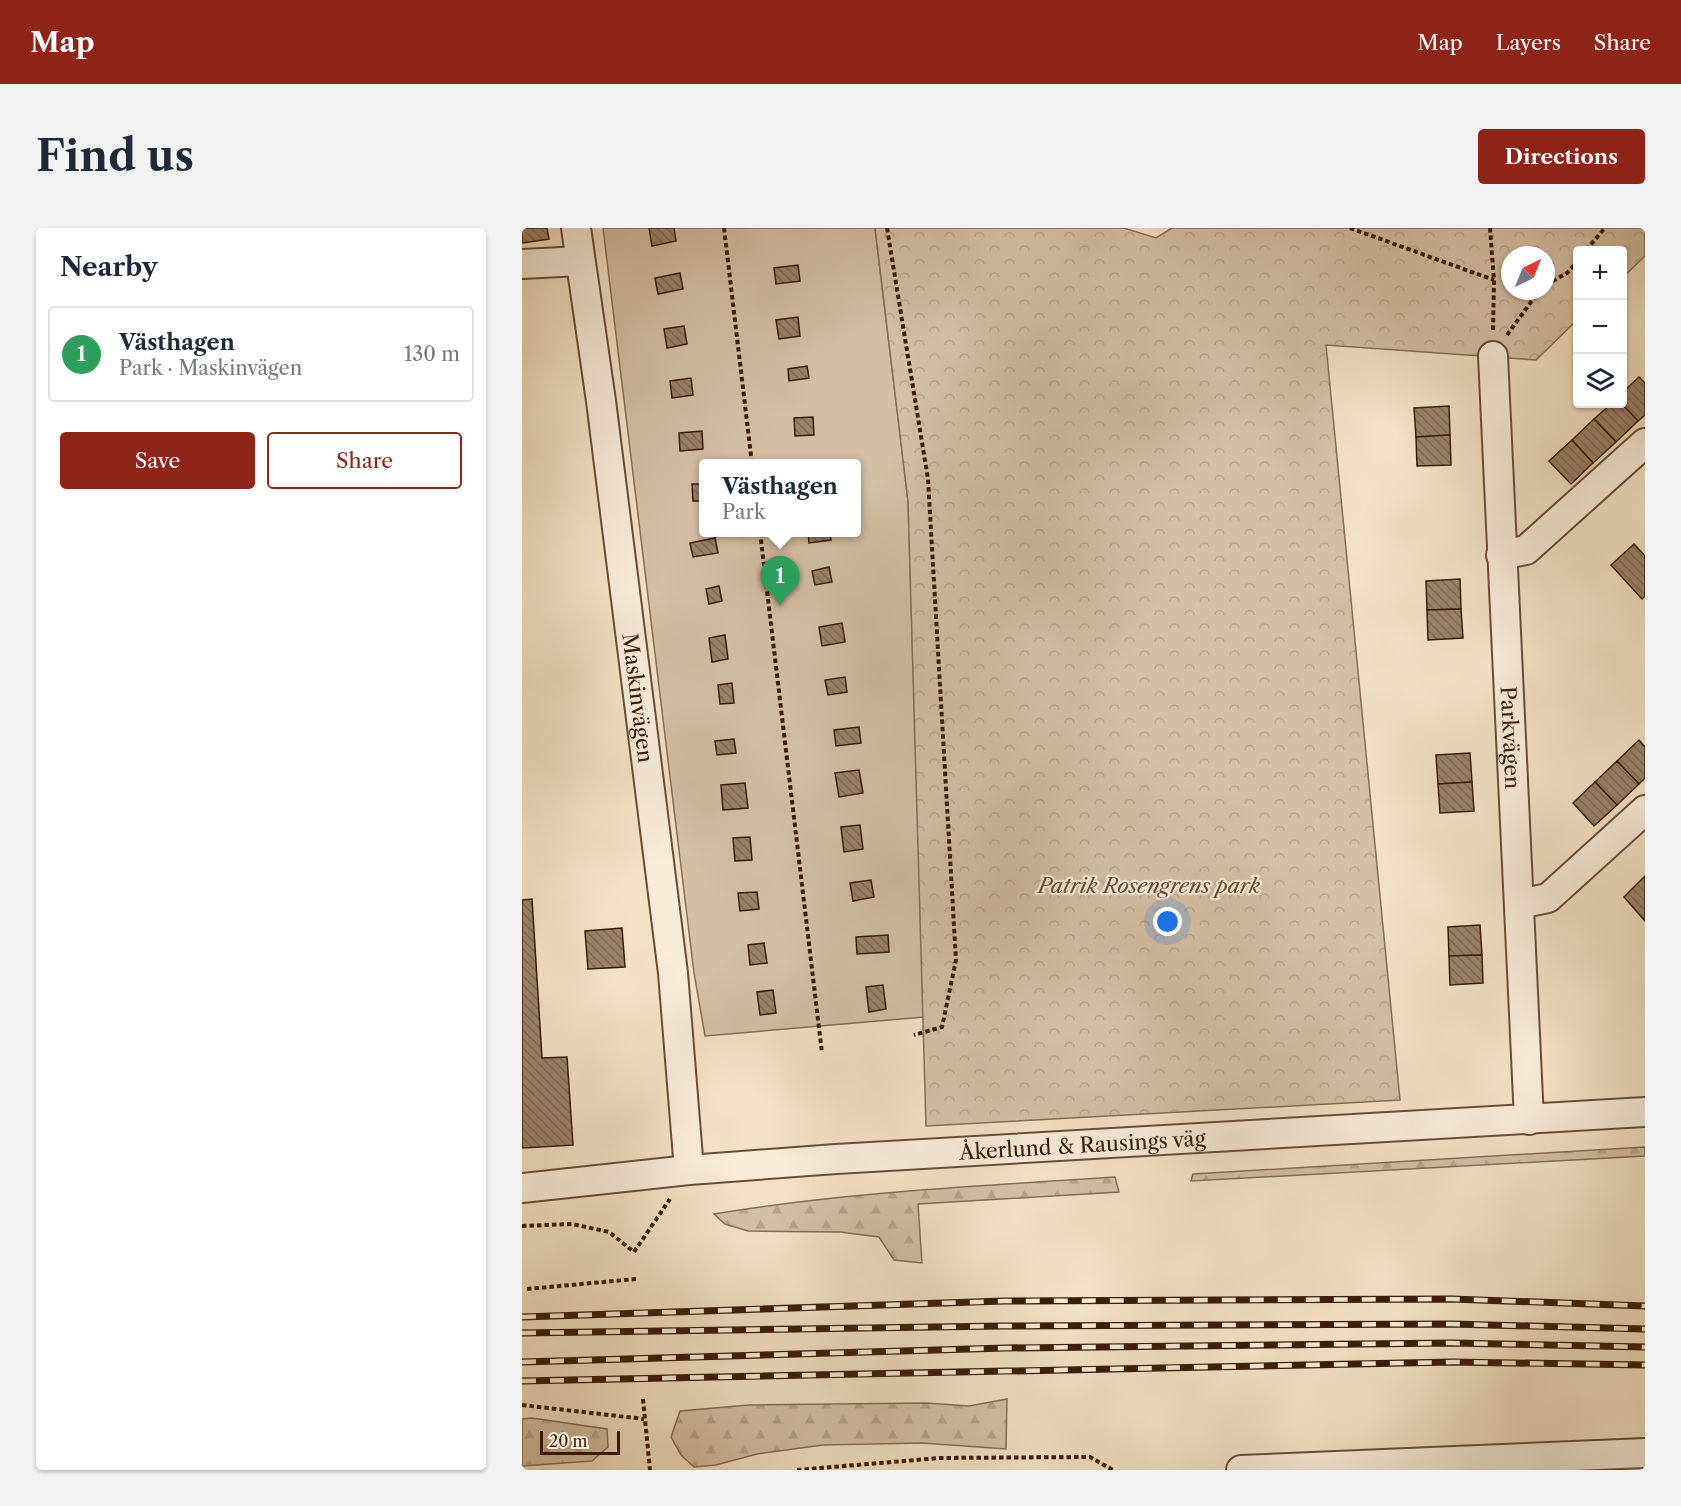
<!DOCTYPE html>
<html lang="en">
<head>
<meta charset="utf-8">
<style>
  body { margin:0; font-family:"Libre Caslon Text",serif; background:#f2f2f3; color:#1f2937 }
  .controls { position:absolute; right:18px; top:18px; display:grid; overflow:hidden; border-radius:6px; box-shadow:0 2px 4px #0004 }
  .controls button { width:54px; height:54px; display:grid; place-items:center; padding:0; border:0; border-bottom:2px solid #e0e1e3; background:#fff; color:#1f2937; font:30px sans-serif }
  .compass { position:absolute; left:979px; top:18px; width:54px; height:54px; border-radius:50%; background:#fff; box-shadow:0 2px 4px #0004; rotate:43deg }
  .scale { position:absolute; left:18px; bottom:15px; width:80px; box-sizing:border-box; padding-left:6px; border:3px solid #3b1b07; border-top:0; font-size:16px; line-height:21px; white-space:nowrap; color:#3b1b07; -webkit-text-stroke:4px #f7ecd8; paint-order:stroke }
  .you { position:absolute; left:646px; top:694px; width:21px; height:21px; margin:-15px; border:4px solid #fff; border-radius:50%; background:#1a73e8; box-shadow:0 0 0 9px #1a73e833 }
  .badge { display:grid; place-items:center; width:39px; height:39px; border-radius:50%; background:#8f2418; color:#fff; font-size:20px; font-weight:700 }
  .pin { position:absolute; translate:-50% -50px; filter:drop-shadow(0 2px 3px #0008) }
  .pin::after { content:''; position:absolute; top:32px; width:21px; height:18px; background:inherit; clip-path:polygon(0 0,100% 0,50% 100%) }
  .popup { position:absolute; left:177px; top:231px; width:162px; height:78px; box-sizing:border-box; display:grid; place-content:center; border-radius:6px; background:#fff; filter:drop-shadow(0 2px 4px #0005); font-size:20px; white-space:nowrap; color:#747a83 }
  .popup b { font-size:22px; color:#1f2937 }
  .popup::after { content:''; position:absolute; left:50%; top:100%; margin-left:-12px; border:12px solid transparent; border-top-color:#fff }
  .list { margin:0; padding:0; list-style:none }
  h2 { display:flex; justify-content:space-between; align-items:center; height:78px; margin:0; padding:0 24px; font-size:26px }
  h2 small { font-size:20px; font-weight:400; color:#747a83 }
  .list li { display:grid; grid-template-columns:39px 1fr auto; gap:18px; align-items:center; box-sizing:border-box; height:96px; margin:0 12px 12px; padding:0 12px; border:2px solid #e0e1e3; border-radius:6px }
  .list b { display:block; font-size:22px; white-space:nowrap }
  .list p { margin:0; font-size:20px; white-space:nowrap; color:#747a83 }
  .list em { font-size:20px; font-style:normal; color:#747a83 }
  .actions { display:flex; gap:12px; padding:18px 24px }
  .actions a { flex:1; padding:14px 0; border:2px solid #8f2418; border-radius:6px; text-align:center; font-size:21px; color:#8f2418 }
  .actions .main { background:#8f2418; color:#fff }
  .icon { flex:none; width:33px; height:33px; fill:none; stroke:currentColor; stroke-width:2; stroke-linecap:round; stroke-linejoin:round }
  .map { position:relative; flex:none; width:1123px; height:1242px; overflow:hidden; border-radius:6px }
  header { display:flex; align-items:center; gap:36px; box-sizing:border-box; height:84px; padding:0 30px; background:#8f2418; color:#fff }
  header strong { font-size:28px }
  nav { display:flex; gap:33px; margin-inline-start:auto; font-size:21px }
  .intro { display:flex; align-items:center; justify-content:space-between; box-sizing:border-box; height:144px; padding:0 36px }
  h1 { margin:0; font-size:42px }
  .button { padding:15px 27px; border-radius:6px; background:#8f2418; color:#fff; font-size:21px; font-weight:700 }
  main { display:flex; gap:36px; padding:0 36px }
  aside { flex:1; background:#fff; border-radius:6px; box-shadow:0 2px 4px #0004 }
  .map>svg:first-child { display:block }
  .green { fill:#d4bfa3; stroke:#886d55; stroke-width:1.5; fill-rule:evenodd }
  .forest { fill:url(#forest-firs); stroke:#886d55; stroke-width:1.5 }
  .park { fill:url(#park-crowns); stroke:#886d55; stroke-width:1.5; fill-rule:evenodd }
  .building { fill:url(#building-back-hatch); stroke:#3b1b07; stroke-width:1.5 }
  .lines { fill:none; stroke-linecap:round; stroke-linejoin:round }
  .minor-casing { stroke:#694c36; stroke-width:32 }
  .path { stroke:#3b1b07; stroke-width:4; stroke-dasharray:4.5 3; stroke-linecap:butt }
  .minor { stroke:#f7ecd8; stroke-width:28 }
  .rail-casing { stroke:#3b1b07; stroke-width:7 }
  .rail { stroke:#f7ecd8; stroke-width:4.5; stroke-dasharray:14; stroke-linecap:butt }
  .labels { text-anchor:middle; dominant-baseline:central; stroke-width:4.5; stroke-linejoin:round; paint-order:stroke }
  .street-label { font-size:21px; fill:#3b1b07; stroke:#f7ecd8 }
  .park-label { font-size:21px; font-style:italic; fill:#694c36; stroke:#f7ecd8 }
</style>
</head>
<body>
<header>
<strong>Map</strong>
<nav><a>Map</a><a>Layers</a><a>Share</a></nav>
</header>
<div class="intro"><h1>Find us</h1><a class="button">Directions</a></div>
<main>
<aside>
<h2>Nearby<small></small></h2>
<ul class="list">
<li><span class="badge" style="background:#2e9e5b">1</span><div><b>Västhagen</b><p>Park · Maskinvägen</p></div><em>130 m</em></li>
</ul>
<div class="actions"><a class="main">Save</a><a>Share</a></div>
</aside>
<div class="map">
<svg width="1123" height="1242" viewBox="0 0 1123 1242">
  <defs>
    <pattern id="forest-firs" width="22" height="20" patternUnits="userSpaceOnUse" patternTransform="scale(1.5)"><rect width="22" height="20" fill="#d4bfa3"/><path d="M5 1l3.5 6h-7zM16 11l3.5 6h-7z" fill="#b7a48b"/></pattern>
    <pattern id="park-crowns" width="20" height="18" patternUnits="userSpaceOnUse" patternTransform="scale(1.5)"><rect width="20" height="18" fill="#d4bfa3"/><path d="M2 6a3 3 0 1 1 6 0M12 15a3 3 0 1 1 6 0" fill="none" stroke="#b7a48b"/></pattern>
    <pattern id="building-back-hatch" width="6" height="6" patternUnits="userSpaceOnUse" patternTransform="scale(1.5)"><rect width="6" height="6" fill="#9b8269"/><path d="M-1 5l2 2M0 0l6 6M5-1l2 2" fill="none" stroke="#806a54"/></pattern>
  </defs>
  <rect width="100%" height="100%" fill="#f3e1c3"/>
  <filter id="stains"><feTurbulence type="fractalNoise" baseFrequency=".00333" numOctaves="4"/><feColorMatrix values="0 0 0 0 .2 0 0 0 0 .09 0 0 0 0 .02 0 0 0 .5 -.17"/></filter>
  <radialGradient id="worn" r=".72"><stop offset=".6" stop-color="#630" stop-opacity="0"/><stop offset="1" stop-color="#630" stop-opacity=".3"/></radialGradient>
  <path class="green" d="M81 0H353L386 273 402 789 183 808 172 745ZM182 236H334V304H182Z"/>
  <g class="forest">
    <path d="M1123 919V928L669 953 671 946Z"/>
    <path d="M593 949 597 964 396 976 400 1035 372 1032 357 1009 318 1004 226 1003 203 996 192 986C325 964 459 958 593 949Z"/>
    <path d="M485 1171 484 1221 400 1215 301 1217 235 1226 194 1237 172 1239 159 1227 149 1209 158 1183 227 1177 404 1175 447 1178Z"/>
    <path d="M10 1190 85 1201 86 1219 70 1233 0 1238V1191Z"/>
  </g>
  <path class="park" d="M353 0H602L634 10 650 0H1123V28L1101 49 1100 22H1056L1055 92 1014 132 804 117 878 872 404 898 386 273ZM988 27H1024V63H988Z"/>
  <g class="building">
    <path d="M0 0H25L27 11 0 15Z"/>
    <path d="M127 0H152L154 13 130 18Z"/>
    <path d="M276 37 278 53 254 56 252 40Z"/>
    <path d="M158 45 161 61 136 66 133 50Z"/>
    <path d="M276 89 278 108 257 111 254 92Z"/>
    <path d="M162 98 165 116 145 120 142 101Z"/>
    <path d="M285 138 287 150 267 153 266 141Z"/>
    <path d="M1117 149 1123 155V187L1116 193 1100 176V165Z"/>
    <path d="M169 150 171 167 150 170 148 153Z"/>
    <path d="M1089 176H1100L1116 193 1094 214 1072 191Z"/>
    <path d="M927 178 928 207 894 209 892 180Z"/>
    <path d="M291 189 292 207 273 208 272 190Z"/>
    <path d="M1072 191 1094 214 1071 235 1050 212Z"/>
    <path d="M180 203 181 221 158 223 157 205Z"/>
    <path d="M928 207 929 237 895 238 894 209Z"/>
    <path d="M1050 212 1071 235 1049 256 1027 233Z"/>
    <path d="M170 256H182V273H171Z"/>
    <path d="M286 304H308L309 312 287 315Z"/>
    <path d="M193 310 196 325 171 329 168 315Z"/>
    <path d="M1112 316 1123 328V368L1120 371 1089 337Z"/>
    <path d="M307 339 310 354 293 357 290 343Z"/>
    <path d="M938 351 939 381 905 382 904 353Z"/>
    <path d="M197 358 200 373 187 376 184 361Z"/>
    <path d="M939 381 941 410 906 412 905 382Z"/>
    <path d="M320 395 323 414 300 418 297 399Z"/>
    <path d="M203 407 206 431 190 434 187 410Z"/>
    <path d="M323 449 325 464 306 467 303 452Z"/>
    <path d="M210 455 212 475 198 476 196 457Z"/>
    <path d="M337 499 339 515 314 518 312 502Z"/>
    <path d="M212 511 214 525 195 527 193 513Z"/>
    <path d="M1117 512 1123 519V550L1117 556 1095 533Z"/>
    <path d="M948 525 950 554 916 556 914 527Z"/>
    <path d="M1095 533 1117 556 1095 577 1073 554Z"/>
    <path d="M337 542 341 565 317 569 313 545Z"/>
    <path d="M950 554 952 583 918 585 916 556Z"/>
    <path d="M1073 554 1095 577 1072 598 1051 575Z"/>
    <path d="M223 555 226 580 201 582 199 557Z"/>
    <path d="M338 597 341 621 322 624 319 599Z"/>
    <path d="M228 609 230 632 213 633 211 610Z"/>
    <path d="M1123 648V693L1102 669Z"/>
    <path d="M349 652 352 669 331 673 328 655Z"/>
    <path d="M235 664 237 681 218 683 216 665Z"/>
    <path d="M10 671 20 830 45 829 51 917 0 920V672Z"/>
    <path d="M958 697 960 727 927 728 926 699Z"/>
    <path d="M100 700 103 739 66 741 63 703Z"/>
    <path d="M366 707 367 724 335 726 334 709Z"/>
    <path d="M242 715 245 735 228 737 226 717Z"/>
    <path d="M960 727 961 755 928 757 927 728Z"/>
    <path d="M361 757 364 781 347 784 344 759Z"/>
    <path d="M251 762 254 785 238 787 235 764Z"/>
  </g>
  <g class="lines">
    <g class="minor-casing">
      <g id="minor">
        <path id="s1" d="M54 0 79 173 151 745 167 942"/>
        <path d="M0 36 58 33"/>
        <path id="s2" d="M971 128 1007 892"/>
        <path d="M979 327 1004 322 1123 215"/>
        <path d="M997 676 1026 670 1123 582"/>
        <path id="s3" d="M0 960 167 942 314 931 1123 884"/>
        <path d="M719 1242 1123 1225"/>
      </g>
    </g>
    <g class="path">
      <path d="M202 0 230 236"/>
      <path d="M365 0 406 251 434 732 420 799 392 807"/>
      <path d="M828 0 972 52"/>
      <path d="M968 0 972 52 971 103"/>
      <path d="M1064 22 1083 0"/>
      <path d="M1024 57 1045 45 1056 33"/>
      <path d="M985 107 1017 63"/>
      <path d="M238 304 300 825"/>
      <path d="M0 998 50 996 87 1004 112 1024 148 971"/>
      <path d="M5 1061 114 1051"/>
      <path d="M121 1171 128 1242"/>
      <path d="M0 1177 122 1191"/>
      <path d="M275 1242 417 1230 568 1229 591 1242"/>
    </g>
    <use href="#minor" class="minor"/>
    <g class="rail-casing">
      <g id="rail">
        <path d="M0 1089 482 1073 930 1071 1123 1078"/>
        <path d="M0 1105 481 1098 930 1096 1123 1101"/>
        <path d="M0 1134 483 1120 930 1115 1123 1119"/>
        <path d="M0 1153 930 1134 1123 1137"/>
      </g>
    </g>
    <use href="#rail" class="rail"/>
  </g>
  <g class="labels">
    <g class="street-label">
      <text stroke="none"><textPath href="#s1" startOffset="474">Maskinvägen</textPath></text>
      <text stroke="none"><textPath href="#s2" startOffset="382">Parkvägen</textPath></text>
      <text stroke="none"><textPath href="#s3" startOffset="562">Åkerlund &amp; Rausings väg</textPath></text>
    </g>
    <g class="park-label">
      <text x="627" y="657">Patrik Rosengrens park</text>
    </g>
  </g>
  <rect width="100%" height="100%" filter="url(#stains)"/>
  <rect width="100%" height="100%" fill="url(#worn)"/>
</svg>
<div class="controls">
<button>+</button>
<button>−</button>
<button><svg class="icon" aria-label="layers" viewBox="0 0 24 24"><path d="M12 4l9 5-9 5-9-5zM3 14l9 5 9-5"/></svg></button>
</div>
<svg class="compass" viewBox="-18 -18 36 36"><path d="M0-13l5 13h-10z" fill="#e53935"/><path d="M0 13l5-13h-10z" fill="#747a83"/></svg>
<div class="scale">20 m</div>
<div class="you"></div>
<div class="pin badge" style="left:258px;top:378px;background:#2e9e5b">1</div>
<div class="popup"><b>Västhagen</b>Park</div>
</div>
</main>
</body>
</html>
